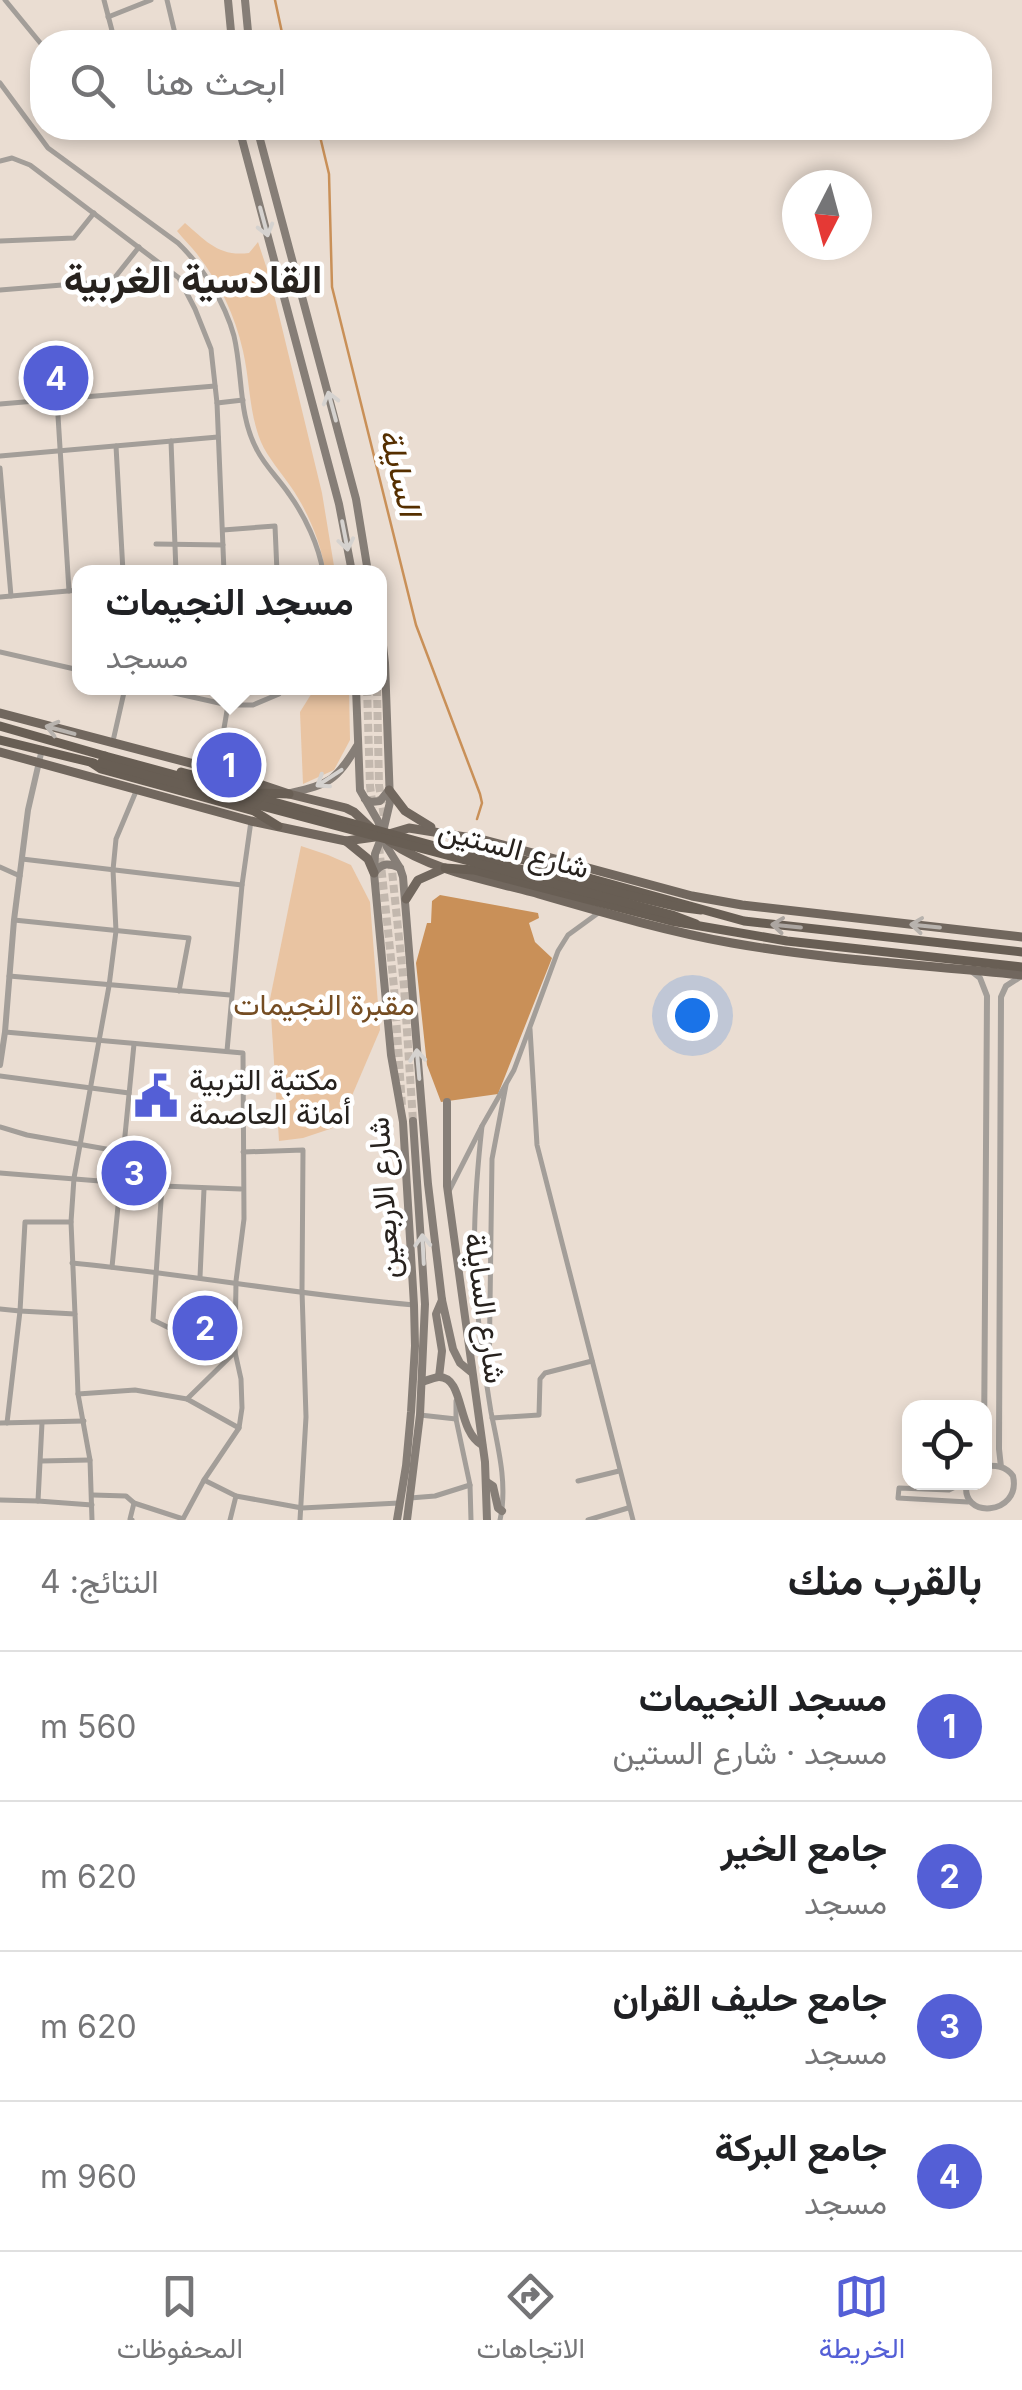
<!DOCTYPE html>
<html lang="ar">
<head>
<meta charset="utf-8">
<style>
  body { margin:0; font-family:Inter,Vazirmatn,sans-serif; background:#f2f2f2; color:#202124; direction:rtl }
  .controls { position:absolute; right:30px; bottom:30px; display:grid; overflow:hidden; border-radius:20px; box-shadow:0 5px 15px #0003 }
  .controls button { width:90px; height:90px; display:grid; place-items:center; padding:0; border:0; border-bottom:2px solid #e0e0e0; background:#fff; color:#202124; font:50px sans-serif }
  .compass { position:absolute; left:782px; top:170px; width:90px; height:90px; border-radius:50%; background:#fff; box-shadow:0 5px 15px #0003; rotate:186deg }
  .you { position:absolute; left:692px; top:1015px; width:35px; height:35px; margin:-25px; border:8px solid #fff; border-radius:50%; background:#1a73e8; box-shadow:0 0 0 15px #1a73e833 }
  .badge { display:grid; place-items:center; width:65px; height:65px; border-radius:50%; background:#545fd6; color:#fff; font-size:32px; font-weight:700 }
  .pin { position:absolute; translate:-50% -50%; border:5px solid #fff; box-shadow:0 2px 10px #0006 }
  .popup { position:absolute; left:72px; top:565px; width:315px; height:130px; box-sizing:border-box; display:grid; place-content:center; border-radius:20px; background:#fff; filter:drop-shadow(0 2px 8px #0005); font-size:32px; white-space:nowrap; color:#757577 }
  .popup b { font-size:38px; color:#202124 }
  .popup::after { content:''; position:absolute; left:50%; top:100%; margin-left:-20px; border:20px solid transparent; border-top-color:#fff }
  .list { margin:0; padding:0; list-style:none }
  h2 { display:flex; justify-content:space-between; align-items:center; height:130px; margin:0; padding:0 40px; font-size:42px }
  h2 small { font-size:32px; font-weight:400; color:#757577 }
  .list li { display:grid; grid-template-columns:65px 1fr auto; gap:30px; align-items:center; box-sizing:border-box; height:150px; padding:0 40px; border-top:2px solid #e0e0e0 }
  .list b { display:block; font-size:38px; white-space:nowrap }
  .list p { margin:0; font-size:32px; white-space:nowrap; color:#757577 }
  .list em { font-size:32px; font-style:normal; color:#757577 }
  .icon { flex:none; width:55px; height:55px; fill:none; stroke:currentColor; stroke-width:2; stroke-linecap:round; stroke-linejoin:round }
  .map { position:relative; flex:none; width:1022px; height:1520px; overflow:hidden; direction:ltr }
  .search { position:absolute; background:#fff; box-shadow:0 5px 15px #0003; left:30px; right:30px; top:30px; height:110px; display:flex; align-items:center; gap:25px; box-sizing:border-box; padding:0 35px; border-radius:40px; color:#757577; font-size:38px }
  .sheet { height:730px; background:#fff }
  nav { display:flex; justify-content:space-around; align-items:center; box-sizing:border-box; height:140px; border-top:2px solid #e0e0e0; background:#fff; font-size:28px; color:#757577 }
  nav a { display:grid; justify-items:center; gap:5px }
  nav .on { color:#545fd6 }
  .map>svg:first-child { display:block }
  .green { fill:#e9c4a2 }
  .water { fill:#c99058 }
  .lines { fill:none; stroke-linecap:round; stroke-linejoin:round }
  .stream { stroke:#c99058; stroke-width:2.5 }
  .secondary-tunnel { stroke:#c3b8ae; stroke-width:8; stroke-dasharray:8 4; stroke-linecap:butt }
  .minor { stroke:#a39e99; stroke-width:5 }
  .tertiary { stroke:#a39e99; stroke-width:6 }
  .secondary { stroke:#867e77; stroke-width:8 }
  .primary { stroke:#71675e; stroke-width:9 }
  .trunk { stroke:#685e54; stroke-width:9 }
  .trunk-bridge { stroke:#685e54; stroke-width:9 }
  .oneway { stroke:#d5d2cf }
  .oneway2 { stroke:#b8b3ae }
  .oneway3 { stroke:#aca6a1 }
  .labels { text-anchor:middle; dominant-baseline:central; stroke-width:9; stroke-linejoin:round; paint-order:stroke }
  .street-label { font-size:30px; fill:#27221e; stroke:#fff }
  .park-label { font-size:30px; fill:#754d23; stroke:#fff }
  .poi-label { font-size:30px; fill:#27221e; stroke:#fff; text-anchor:start }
  .water-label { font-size:32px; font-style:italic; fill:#552f00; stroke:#fff }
  .district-label { font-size:40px; font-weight:bold; fill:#27221e; stroke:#fff }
</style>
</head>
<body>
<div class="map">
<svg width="1022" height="1520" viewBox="0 0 1022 1520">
  <rect width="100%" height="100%" fill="#eaddd2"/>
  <g class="green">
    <path d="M185 223C206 241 219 257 249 253L258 242 270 278 322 493 335 572H325C322 544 307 510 291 487 281 472 268 458 261 442 249 413 250 381 243 351 235 315 220 284 197 254 191 246 183 239 177 231Z"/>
    <path d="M315 688H349L350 740 334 770 303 784 300 712Z"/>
    <path d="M301 846 328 855 351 865 370 902 380 1030 339 1126 303 1138 279 1141 270 999Z"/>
  </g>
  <path class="water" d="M440 895 538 913 539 918 529 923 535 942 552 958 498 1094 441 1102 427 1065 416 963 427 923H431L432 901Z"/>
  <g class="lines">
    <g class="stream">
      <path d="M275 0 284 42"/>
      <path d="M318 128 329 174 332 287 416 625 480 794 482 803 477 819"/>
    </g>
    <g class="secondary-tunnel">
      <path d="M367 688 370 786 373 808"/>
      <path d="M377 688 379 785 385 823"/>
      <path d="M379 846 394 987 402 1106"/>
      <path d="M391 861 404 986 413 1121"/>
    </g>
    <g class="minor">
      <path d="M5 0 42 45"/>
      <path d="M104 0 115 42"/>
      <path d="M167 0 177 42"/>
      <path d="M108 17 151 0"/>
      <path d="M0 83 48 148 178 243C203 267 225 303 234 336 243 374 238 415 257 450 265 466 279 479 289 494 305 516 319 546 323 572"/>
      <path d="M0 161 12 158 30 165 179 278 195 309 211 349 217 403 224 572"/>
      <path d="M0 241 74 238 94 213"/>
      <path d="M0 290 112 281 139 247"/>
      <path d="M57 400 69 591"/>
      <path d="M217 403 243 400"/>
      <path d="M0 404 215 386"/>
      <path d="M171 441 176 572"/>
      <path d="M116 446 123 572"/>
      <path d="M0 456 218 437"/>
      <path d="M0 468 11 596"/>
      <path d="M223 530 275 526 277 572"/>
      <path d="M156 544 223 545"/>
      <path d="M0 597 79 590"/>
      <path d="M0 652 79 670"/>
      <path d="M152 688 228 705H253L279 694 281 688"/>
      <path d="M113 741 125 688"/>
      <path d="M217 769 228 705 227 688"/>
      <path d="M22 859 242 885"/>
      <path d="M0 867 20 876"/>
      <path d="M14 920 189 938 179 991"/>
      <path d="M9 976 230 995"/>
      <path d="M530 1029 537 1145 633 1520"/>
      <path d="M5 1032 243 1053 244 1219 236 1281 235 1352 241 1379 242 1408 239 1428 204 1480 183 1519 134 1503 126 1496 93 1495"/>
      <path d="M227 1051 242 885 251 821"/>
      <path d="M0 1076 129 1093"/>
      <path d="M482 1126C474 1198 471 1262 480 1335 483 1361 487 1387 491 1412 498 1447 508 1485 500 1520"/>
      <path d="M0 1127 27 1135 123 1152"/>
      <path d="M243 1152 303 1150 302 1291 306 1417 300 1520"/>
      <path d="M0 1173 162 1186 241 1189"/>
      <path d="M162 1186 153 1320 194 1340 235 1352 187 1399"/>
      <path d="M449 1191 482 1126 514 1070 558 951 568 935 601 911"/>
      <path d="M71 1222H25L20 1311 75 1314 78 1394 90 1460 92 1520"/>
      <path d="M72 1263C186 1274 300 1295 414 1305"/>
      <path d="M112 1267 134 1044"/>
      <path d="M200 1277 204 1189"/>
      <path d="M0 1309 20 1311 7 1423"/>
      <path d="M75 1314 71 1222 74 1178 109 986 116 931 113 870 116 839 137 789"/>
      <path d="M489 1378 492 1159 506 1085"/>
      <path d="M78 1394 135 1390 187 1399 239 1428"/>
      <path d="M456 1401V1419L470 1485 471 1520"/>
      <path d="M420 1415 456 1419"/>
      <path d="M492 1418 539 1415 540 1379 545 1373 592 1361"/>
      <path d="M0 1423 84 1421"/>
      <path d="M41 1461 90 1460"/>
      <path d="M204 1480 236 1496 302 1508 399 1503"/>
      <path d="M578 1481 619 1471"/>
      <path d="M966 1482 949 1490 899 1488 898 1498 968 1502"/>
      <path d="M410 1498 435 1496 470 1485"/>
      <path d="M0 1500 38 1501 42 1423"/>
      <path d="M38 1501 92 1505"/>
      <path d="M132 1520 130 1519 134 1503"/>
      <path d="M230 1520 236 1496"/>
      <path d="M588 1520 628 1508"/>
    </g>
    <g class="tertiary">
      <path d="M971 971 980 978 987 996 984 1448"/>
      <path d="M0 1065 5 1032 14 920 28 810 42 749"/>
      <path d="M1001 1467 999 1449 1001 997 1006 986 1020 977"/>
      <path d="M967 1482C958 1520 1022 1516 1013 1476 1006 1466 996 1465 984 1466"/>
    </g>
    <g class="secondary">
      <path d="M228 0 232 42"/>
      <path d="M245 0 249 42"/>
      <path d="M239 128 339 504 352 572"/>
      <path d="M257 128 356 499 368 572"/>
      <path d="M379 611 385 663 390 802 382 836 375 854 374 873 391 1055 403 1122 414 1305 415 1346 411 1412 406 1466 397 1520"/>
      <path d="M356 688 360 790 378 821 387 847 400 868 403 877 428 1184 442 1300 453 1349 460 1363 471 1372"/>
      <path d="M291 793C329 784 336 781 357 746"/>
      <path d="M365 799 371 802 380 801 389 790"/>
      <path d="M374 873C382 862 390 863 400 868"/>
      <path d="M447 1102V1186L485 1462 487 1520"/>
      <path d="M439 1377 442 1351 436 1314 442 1300"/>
      <path d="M422 1382C424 1381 437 1377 439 1377 465 1377 456 1430 482 1445"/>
      <path d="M487 1482 493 1486 498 1508 502 1511"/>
      <path d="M407 1520 420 1415 425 1304 413 1121"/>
    </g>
    <g class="primary">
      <path d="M0 713 217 770 289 794 346 808 354 812 372 829"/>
      <path d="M0 752 251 821 346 841 382 836 409 828 484 840 692 896 742 905 1022 937"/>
      <path d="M389 790 405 811 431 827"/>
      <path d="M346 841 368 859 374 873"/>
      <path d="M389 841C430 870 483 879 532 892 598 911 665 931 732 943 828 960 926 965 1022 975"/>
      <path d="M406 899 418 880 445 868"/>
    </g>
    <g class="trunk">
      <path d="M0 726 105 756"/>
      <path d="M0 740 94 763"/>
      <path d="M92 763 101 769 254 811 278 826"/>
      <path d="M181 772 259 793 289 794"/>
      <path d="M452 836 506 855 744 921 1022 952"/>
      <path d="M445 868 474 870 671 921 787 941 1022 967"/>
    </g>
    <g class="trunk-bridge">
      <path d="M105 756 508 866 678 907 701 910"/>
      <path d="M101 763 672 915 696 924"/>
    </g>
  </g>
  <defs><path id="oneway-shaft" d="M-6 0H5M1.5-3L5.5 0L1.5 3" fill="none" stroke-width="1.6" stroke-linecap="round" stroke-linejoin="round" transform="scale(2.5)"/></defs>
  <g class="oneway">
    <use href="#oneway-shaft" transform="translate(264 222) rotate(75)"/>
    <use href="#oneway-shaft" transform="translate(332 406) rotate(-105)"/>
    <use href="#oneway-shaft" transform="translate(345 536) rotate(79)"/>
    <use href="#oneway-shaft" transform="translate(329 778) rotate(147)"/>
    <use href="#oneway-shaft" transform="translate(418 1064) rotate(-95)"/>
    <use href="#oneway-shaft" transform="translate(423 1249) rotate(-93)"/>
  </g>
  <g class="oneway2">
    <use href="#oneway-shaft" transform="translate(60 730) rotate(-165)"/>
    <use href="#oneway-shaft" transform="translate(925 926) rotate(-174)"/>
  </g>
  <use class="oneway3" href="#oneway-shaft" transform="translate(786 926) rotate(-174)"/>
  <defs>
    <g id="civic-bare" transform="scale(3.45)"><path d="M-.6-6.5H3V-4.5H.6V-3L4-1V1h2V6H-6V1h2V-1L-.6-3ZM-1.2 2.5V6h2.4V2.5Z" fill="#545fd6" stroke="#fff" stroke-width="2.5" paint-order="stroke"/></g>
  </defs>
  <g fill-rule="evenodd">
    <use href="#civic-bare" x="156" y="1096"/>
  </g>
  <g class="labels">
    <g class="street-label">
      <text transform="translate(514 848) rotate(15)">شارع الستين</text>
      <text transform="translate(383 1198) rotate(-94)">شارع الاربعين</text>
      <text transform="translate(486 1308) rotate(82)">شارع السايلة</text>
    </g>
    <g class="park-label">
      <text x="324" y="1004">مقبرة النجيمات</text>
    </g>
    <g class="poi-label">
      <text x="189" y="1079">مكتبة التربية<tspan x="189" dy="34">أمانة العاصمة</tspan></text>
    </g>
    <g class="water-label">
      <text transform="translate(401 472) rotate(76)">السايلة</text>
    </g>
    <g class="district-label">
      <text x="193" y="278">القادسية الغربية</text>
    </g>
  </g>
</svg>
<div class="controls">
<button><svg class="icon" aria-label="locate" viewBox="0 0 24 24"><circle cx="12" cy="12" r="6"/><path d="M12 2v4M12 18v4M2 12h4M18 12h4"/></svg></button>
</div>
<svg class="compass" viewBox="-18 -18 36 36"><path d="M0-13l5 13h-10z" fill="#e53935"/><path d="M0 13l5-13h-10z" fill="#757577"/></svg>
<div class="you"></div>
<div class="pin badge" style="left:229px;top:765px">1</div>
<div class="popup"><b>مسجد النجيمات</b>مسجد</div>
<div class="pin badge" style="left:205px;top:1328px">2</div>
<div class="pin badge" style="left:134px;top:1173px">3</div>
<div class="pin badge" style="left:56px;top:378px">4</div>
<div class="search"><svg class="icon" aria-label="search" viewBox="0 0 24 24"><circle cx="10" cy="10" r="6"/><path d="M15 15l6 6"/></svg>ابحث هنا</div>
</div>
<section class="sheet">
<h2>بالقرب منك<small>النتائج: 4</small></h2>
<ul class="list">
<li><span class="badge">1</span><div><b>مسجد النجيمات</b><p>مسجد · شارع الستين</p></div><em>560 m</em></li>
<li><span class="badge">2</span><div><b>جامع الخير</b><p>مسجد</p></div><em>620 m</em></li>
<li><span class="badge">3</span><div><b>جامع حليف القران</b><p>مسجد</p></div><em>620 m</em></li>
<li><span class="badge">4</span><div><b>جامع البركة</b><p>مسجد</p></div><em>960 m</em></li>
</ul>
</section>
<nav>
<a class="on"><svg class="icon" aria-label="map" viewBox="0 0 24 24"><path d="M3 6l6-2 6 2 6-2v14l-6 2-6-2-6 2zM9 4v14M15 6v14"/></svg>الخريطة</a>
<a><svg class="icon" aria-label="directions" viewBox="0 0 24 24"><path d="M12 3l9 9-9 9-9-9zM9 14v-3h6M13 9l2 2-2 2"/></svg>الاتجاهات</a>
<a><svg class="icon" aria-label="saved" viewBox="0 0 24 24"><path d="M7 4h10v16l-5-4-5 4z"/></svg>المحفوظات</a>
</nav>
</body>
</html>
